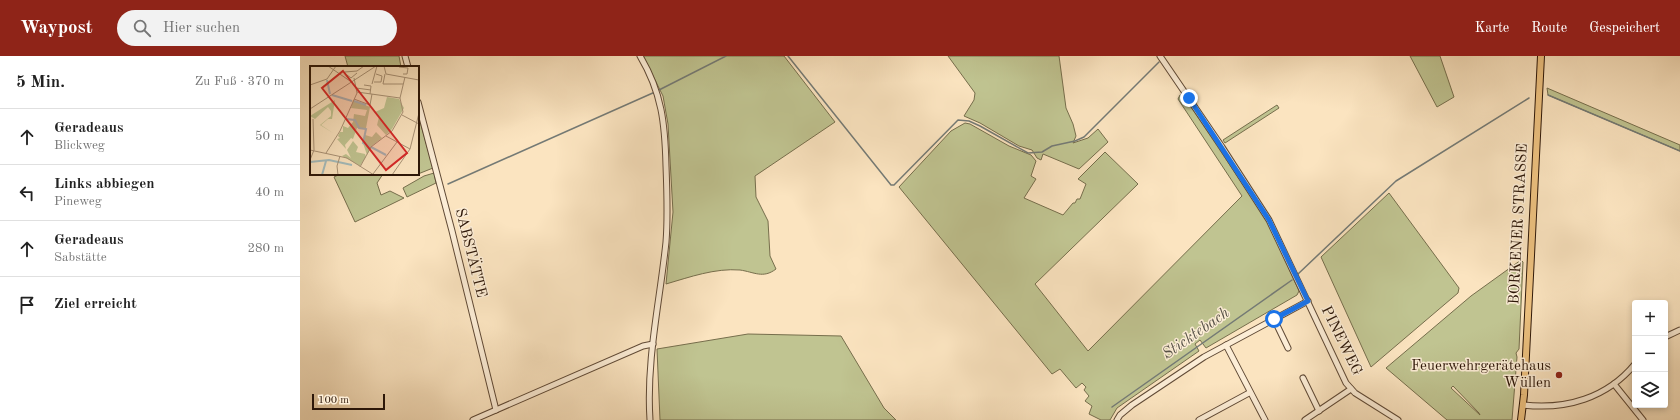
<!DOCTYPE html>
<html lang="de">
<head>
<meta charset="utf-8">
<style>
  body { margin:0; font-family:"Old Standard TT",serif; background:#f2f2f2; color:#222 }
  .controls { position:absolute; right:12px; bottom:12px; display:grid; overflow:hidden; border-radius:4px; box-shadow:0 2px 6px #0003 }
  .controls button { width:36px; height:36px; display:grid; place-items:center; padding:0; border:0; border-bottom:1px solid #e0e0e0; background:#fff; color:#222; font:20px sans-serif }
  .scale { position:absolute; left:12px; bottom:10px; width:73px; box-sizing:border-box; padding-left:4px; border:2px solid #2d1708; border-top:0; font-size:11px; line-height:14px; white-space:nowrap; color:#2d1708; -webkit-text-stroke:3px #fcedd6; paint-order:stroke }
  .stop { position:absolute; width:12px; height:12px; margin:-9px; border:3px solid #1a73e8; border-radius:50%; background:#fff }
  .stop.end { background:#1a73e8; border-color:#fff; box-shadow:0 1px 4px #0008 }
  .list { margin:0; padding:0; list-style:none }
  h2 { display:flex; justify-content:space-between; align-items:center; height:52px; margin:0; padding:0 16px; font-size:17px }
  h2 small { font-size:13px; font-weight:400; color:#767676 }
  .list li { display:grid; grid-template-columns:26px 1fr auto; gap:12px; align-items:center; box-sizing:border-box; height:56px; padding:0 16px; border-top:1px solid #e0e0e0 }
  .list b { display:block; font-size:15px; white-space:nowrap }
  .list p { margin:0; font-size:13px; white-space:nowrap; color:#767676 }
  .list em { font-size:13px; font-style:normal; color:#767676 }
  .icon { flex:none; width:22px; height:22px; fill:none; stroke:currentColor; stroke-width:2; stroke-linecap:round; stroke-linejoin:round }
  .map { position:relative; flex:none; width:1380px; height:364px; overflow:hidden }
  header { display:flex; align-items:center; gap:24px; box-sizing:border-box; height:56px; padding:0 20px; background:#8f2418; color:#fff }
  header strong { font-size:19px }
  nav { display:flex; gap:22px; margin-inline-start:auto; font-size:14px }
  .search { width:280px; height:36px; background:#f2f2f2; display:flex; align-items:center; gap:10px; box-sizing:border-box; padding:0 14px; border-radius:22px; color:#767676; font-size:15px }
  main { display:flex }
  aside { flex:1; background:#fff }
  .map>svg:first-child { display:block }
  .green { fill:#c0c491; stroke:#766e4c; fill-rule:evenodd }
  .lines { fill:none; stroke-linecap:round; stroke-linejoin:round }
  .stream { stroke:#747a75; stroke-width:1.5 }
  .minor-casing { stroke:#604a36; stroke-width:7 }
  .major-casing { stroke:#2d1708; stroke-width:8 }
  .minor { stroke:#fcedd6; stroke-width:5 }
  .major { stroke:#eec280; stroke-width:6 }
  .route { stroke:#1a73e8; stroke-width:5 }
  .poi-dot { fill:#8f2418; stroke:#fcedd6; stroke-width:1.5 }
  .labels { text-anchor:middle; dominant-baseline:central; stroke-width:3; stroke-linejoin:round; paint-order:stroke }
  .street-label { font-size:15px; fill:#2d1708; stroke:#fcedd6 }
  .poi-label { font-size:15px; fill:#2d1708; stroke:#fcedd6; text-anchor:end }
  .water-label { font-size:16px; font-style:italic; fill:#565147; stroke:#fcedd6 }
  .inset-river { fill:none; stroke:#a3bcbd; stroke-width:2 }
  .inset-road { fill:none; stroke:#a99276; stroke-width:1 }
  .view { fill:#d62828; fill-opacity:0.15; stroke:#d62828; stroke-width:2 }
  .inset-edge { fill:none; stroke:#2d1708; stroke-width:2 }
</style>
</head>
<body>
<header>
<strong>Waypost</strong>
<div class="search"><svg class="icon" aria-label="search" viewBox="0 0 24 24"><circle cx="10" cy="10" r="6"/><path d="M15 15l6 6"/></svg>Hier suchen</div>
<nav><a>Karte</a><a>Route</a><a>Gespeichert</a></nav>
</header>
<main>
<aside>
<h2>5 Min.<small>Zu Fuß · 370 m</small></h2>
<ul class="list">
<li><svg class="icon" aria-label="ahead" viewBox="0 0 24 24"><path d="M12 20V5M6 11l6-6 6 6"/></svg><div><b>Geradeaus</b><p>Blickweg</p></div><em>50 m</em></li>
<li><svg class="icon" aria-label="left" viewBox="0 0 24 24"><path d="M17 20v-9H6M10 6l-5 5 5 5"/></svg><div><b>Links abbiegen</b><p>Pineweg</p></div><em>40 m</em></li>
<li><svg class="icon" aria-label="ahead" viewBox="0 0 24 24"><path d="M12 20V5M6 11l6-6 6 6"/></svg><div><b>Geradeaus</b><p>Sabstätte</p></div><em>280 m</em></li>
<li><svg class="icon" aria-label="arrive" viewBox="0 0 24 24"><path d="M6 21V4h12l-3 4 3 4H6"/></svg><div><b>Ziel erreicht</b></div></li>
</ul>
</aside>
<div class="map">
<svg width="1380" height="364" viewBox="0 0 1380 364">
  <rect width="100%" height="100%" fill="#fbe4c0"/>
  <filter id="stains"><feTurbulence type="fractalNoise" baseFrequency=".005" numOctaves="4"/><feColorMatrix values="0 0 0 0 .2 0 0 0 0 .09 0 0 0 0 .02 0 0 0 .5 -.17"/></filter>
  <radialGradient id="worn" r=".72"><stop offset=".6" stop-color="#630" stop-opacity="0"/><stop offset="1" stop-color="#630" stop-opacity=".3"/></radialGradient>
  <g class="green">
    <path d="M45 0H99L101 11H48Z"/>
    <path d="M343 0H484L535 66 455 120 456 141 468 165 470 200 476 213C463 223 454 216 440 214 415 212 390 221 366 228L373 156 368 68 363 40Z"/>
    <path d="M648 0H759L766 52 773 68 776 80 773 87 788 82 798 73 808 86 779 113 743 98 741 104 737 102 732 94 719 90 680 67 664 60 674 44 675 37Z"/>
    <path d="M1110 0H1140L1154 41 1137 51Z"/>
    <path d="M1247 32 1380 89V95L1248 39Z"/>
    <path d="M880 39H883L885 42 968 166 999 235 997 239 906 292 900 284 895 288 899 295 817 352 810 364H801L789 358 792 350 785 345 789 340 784 334 786 331 782 327 776 332 760 313 752 318 599 131 651 75 665 67 670 68 709 90 731 99 736 105 731 120 736 123 724 142 763 159 773 147H775L777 143H780L786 128 778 123 805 96 838 128 735 228 788 295 942 140 878 43Z"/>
    <path d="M977 49 979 52 925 87 923 84Z"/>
    <path d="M118 58 133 112 118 118Z"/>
    <path d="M134 117 136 127 107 141 103 132 124 120Z"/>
    <path d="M40 118H83L77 127 81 139 90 135 104 142 55 166 34 121Z"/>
    <path d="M1089 137 1159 232 1158 237 1071 311 1021 201Z"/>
    <path d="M1221 204 1223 206 1219 293 1216 297 1217 301 1212 364H1147L1086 312 1171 240ZM1153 330 1179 357 1180 359 1151 332Z"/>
    <path d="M448 278 541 280 584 352 596 364H360L357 293Z"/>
  </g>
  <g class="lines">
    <g class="stream">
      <path d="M488 0 591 129H594L658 64 669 65 680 70 728 97 742 96 752 90 775 85 784 81 859 6"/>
      <path d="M359 34 426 0"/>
      <path d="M1248 39 1380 95"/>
      <path d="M148 128 355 36"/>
      <path d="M998 218 1096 125 1229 42"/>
      <path d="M812 351 992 224"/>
    </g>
    <g class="minor-casing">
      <g id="minor">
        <path d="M105 0 108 11"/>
        <path d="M340 0C362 37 365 68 366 110 367 136 368 161 366 186 360 245 346 304 350 364"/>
        <path d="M860 0 922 91 969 164 1046 327 1055 337 1098 364"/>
        <path d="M118 46 152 175 196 354"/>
        <path d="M974 263 988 292"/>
        <path d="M1365 281 1380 274"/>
        <path d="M926 289 965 364"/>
        <path d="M1003 322 1019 355"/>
        <path d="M1314 328 1343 364"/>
        <path d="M1223 349C1266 354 1307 342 1335 308"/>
        <path d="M173 364 343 290 353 288"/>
        <path d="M817 364 820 359 832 349 904 301 1008 245"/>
        <path d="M899 364 949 337"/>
        <path d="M1005 364 1051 333"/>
      </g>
    </g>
    <g class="major-casing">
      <path id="major" d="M1221 364 1224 339 1241 0"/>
    </g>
    <use href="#minor" class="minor"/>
    <use href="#major" class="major"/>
  </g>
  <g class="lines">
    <path class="route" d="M889 42 969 164 1008 245 974 263"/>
  </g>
  <circle class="poi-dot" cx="1259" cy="319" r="4"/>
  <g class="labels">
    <g class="street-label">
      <text transform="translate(1219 168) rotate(-87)">BORKENER STRASSE</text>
      <text transform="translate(170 197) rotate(76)">SABSTÄTTE</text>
      <text transform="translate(1041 285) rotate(64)">PINEWEG</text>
    </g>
    <g class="poi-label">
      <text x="1251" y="310">Feuerwehrgerätehaus<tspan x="1251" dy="17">Wüllen</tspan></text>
    </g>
    <g class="water-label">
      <text transform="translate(896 278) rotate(-35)">Sticktebach</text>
    </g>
  </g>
  <g transform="translate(10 10)">
    <rect width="109" height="109" fill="#fbe4c0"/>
    <path d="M77 31 89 33 94 42 82 63 76 69 67 59 69 51 65 46 74 42ZM25 34 22 53H18L11 59 23 67 10 59 21 50V45L18 41 5 53 0 50ZM43 34 60 41 56 62H47L43 73 41 72 35 79 36 83 27 73 30 72 28 70 30 66H33V60L38 62 43 56 44 48 55 50 57 44 41 42ZM66 66 72 72 62 80 57 89 53 77 55 69 62 71ZM43 75 48 81 46 86 55 88 56 91 50 100 32 90 36 88 41 92 37 84Z" fill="#c0c491"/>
    <path class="inset-river" d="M17 14 20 28M0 26V41M22 29 42 35M44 35 56 39M36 53 45 54 49 62 56 63 53 77 60 81M61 81 76 89M0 96 19 94 42 99M12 109 16 95"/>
    <path class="inset-road" d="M18 0 40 15M74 0 76 8 109 14M89 1 98 2 97 8H93M35 6 47 5 54 0M75 8 73 18H93M37 9 41 12 47 7M64 16H71L72 10 66 8M62 18 67 0M0 19 17 13 26 0M54 19 61 20 60 28M46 22 61 24M47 26 90 32M44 33 60 39 62 28M0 43 66 0M92 49 109 58M76 70 100 83M0 84 37 92 64 109M16 87 30 65 47 27 44 12M0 94 4 84 3 53M50 101 61 81 82 65 93 46 90 32 95 11M63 108 87 76M28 109 27 100 30 90M82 109 100 83 109 47"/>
    <path class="view" d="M33 5 97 87 76 104 12 22Z"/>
    <rect width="109" height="109" class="inset-edge"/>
  </g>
  <rect width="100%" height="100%" filter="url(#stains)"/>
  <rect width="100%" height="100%" fill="url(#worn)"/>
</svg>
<div class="controls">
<button>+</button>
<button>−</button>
<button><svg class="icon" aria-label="layers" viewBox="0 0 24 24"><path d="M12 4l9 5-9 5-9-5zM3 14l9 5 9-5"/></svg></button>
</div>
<div class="scale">100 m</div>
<div class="stop" style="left:974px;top:263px"></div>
<div class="stop end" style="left:889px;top:42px"></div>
</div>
</main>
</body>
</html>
